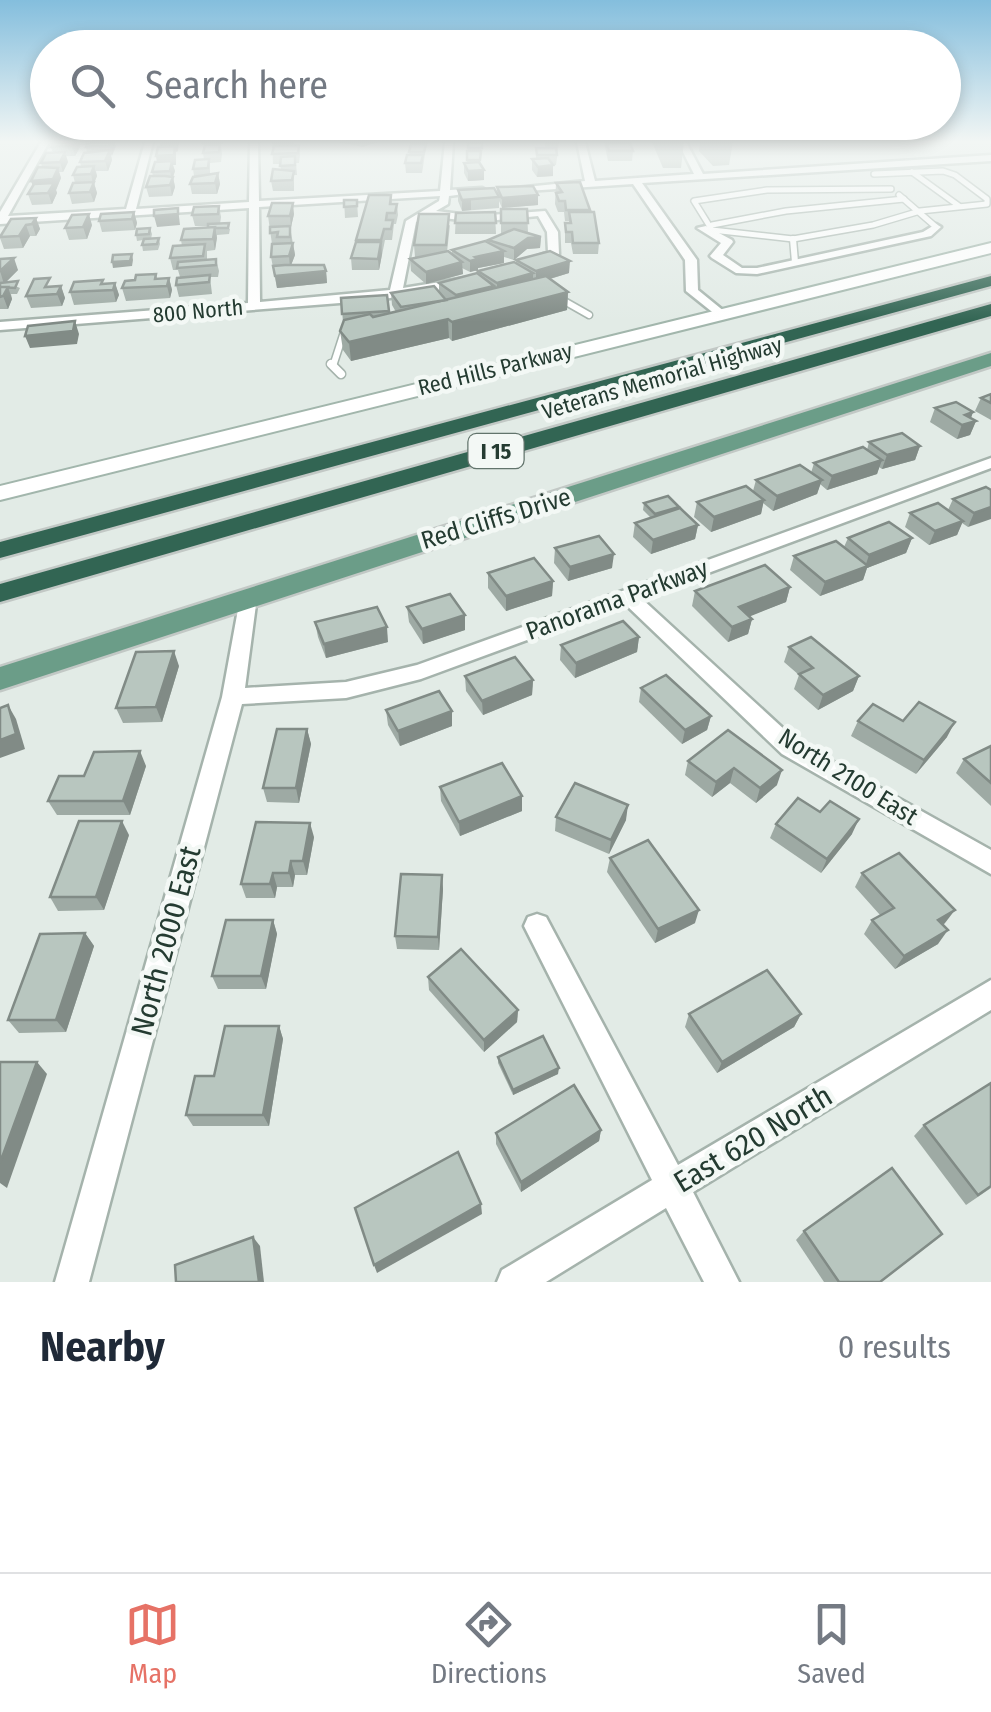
<!DOCTYPE html>
<html lang="en">
<head>
<meta charset="utf-8">
<style>
  body { margin:0; font-family:"Fira Sans Condensed",sans-serif; background:#f6f6f7; color:#1f2937 }
  .list { margin:0; padding:0; list-style:none }
  h2 { display:flex; justify-content:space-between; align-items:center; height:130px; margin:0; padding:0 40px; font-size:42px }
  h2 small { font-size:32px; font-weight:400; color:#747a83 }
  .icon { flex:none; width:55px; height:55px; fill:none; stroke:currentColor; stroke-width:2; stroke-linecap:round; stroke-linejoin:round }
  .map { position:relative; flex:none; width:991px; height:1282px; overflow:hidden }
  .search { position:absolute; background:#fff; box-shadow:0 5px 15px #0003; left:30px; right:30px; top:30px; height:110px; display:flex; align-items:center; gap:25px; box-sizing:border-box; padding:0 35px; border-radius:55px; color:#747a83; font-size:38px }
  .sheet { height:290px; background:#fff }
  nav { display:flex; justify-content:space-around; align-items:center; box-sizing:border-box; height:140px; border-top:2px solid #e0e1e3; background:#fff; font-size:28px; color:#747a83 }
  nav a { display:grid; justify-items:center; gap:5px }
  nav .on { color:#e67266 }
  .map>svg:first-child { display:block }
  .lines { fill:none; stroke-linecap:round; stroke-linejoin:round }
  .lane-far2-casing { stroke:#a5b3ac; stroke-width:8 }
  .lane-far1-casing { stroke:#a5b3ac; stroke-width:9 }
  .lane-casing { stroke:#a5b3ac; stroke-width:11 }
  .street-casing { stroke:#a5b3ac; stroke-width:5 }
  .secondary-casing { stroke:#a2b6ac; stroke-width:4 }
  .primary-casing { stroke:#c2c8c5; stroke-width:5 }
  .highway-casing { stroke:#c2c8c5; stroke-width:5 }
  .lane-far2 { stroke:#fff; stroke-width:5 }
  .lane-far1 { stroke:#fff; stroke-width:6 }
  .lane { stroke:#fff; stroke-width:8 }
  .street { fill:#fff; fill-rule:evenodd }
  .secondary { fill:#fff; fill-rule:evenodd }
  .primary { fill:#6b9d88; fill-rule:evenodd }
  .highway { fill:#326553; fill-rule:evenodd }
  .wall { fill:#9eaaa4 }
  .shaded-wall { fill:#818b86 }
  .building { fill:#b8c6bf; stroke:#818b86; stroke-width:2.5 }
  .labels { text-anchor:middle; dominant-baseline:central; stroke-width:9; stroke-linejoin:round; paint-order:stroke }
  .far-street-label { font-size:22px; fill:#243b31; stroke:#f3f8f5 }
  .shield { fill:#f3f8f5; stroke:#62746c; stroke-width:2.5 }
  .shield-label { font-size:22px; font-weight:bold; fill:#243b31 }
  .street-label { font-size:25px; fill:#243b31; stroke:#f3f8f5 }
  .near-street-label { font-size:30px; fill:#243b31; stroke:#f3f8f5 }
</style>
</head>
<body>
<div class="map">
<svg width="991" height="1282" viewBox="0 0 991 1282">
  <rect width="100%" height="100%" fill="#e2ebe6"/>
  <g class="lines">
    <g class="lane-far2-casing">
      <g id="lane-far2">
        <path d="M912 172 959 206"/>
        <path d="M874 174 943 171 955 175 987 199V204L920 211 873 225 793 239 712 230 694 201 767 190 891 189"/>
        <path d="M899 195 936 227"/>
        <path d="M712 225 786 211 904 199"/>
      </g>
    </g>
    <g class="lane-far1-casing">
      <g id="lane-far1">
        <path d="M793 239 795 262"/>
        <path d="M559 298 589 315"/>
        <path d="M333 366 344 332 350 331"/>
      </g>
    </g>
    <g class="lane-casing">
      <path id="lane" d="M331 364 341 374"/>
    </g>
    <g class="street-casing">
      <g id="street">
        <path d="M41 142H49L8 216 126 209 145 142H153L136 209 249 202 250 142H258L259 201 440 191 445 142H453L450 190 482 188 487 191 449 196 448 204 436 211 477 216 545 211 558 232 559 254 531 264 525 261 548 252 547 232 538 216 477 222 427 216 416 222 403 288 465 278 471 282 469 285 378 300 0 330V322L248 303 249 208 0 224V212ZM440 196 439 201 406 221 390 290 260 302 259 207Z"/>
        <path d="M577 142H585L595 181 694 174 678 142H686L703 174 991 155V161L642 183 697 260 698 290 725 312V318L721 319 686 291 685 260 633 184 511 192 506 189 585 181Z"/>
        <path d="M936 224 941 227 931 236 757 274 736 273 712 258 710 256 721 243 697 228 706 226 732 240 733 242 723 255 742 268H757L923 232Z"/>
        <path d="M991 458V468L641 598 798 742 991 850V874L782 754 625 604 421 679 346 698 242 704 89 1282H55L222 697 241 593H255L257 597 245 688 346 682 417 665Z"/>
        <path d="M537 914 546 917 678 1165 991 980V1010L693 1192 739 1282H704L666 1208 546 1282H497L502 1270 652 1180 524 926 528 917Z"/>
      </g>
    </g>
    <g class="secondary-casing">
      <path id="secondary" d="M991 243V253L0 500V486Z"/>
    </g>
    <g class="primary-casing">
      <path id="primary" d="M991 353V366L0 690V667Z"/>
    </g>
    <g class="highway-casing">
      <g id="highway">
        <path d="M991 276V286L0 558V542Z"/>
        <path d="M991 304V316L0 602V584Z"/>
      </g>
    </g>
    <use href="#lane-far2" class="lane-far2"/>
    <use href="#lane-far1" class="lane-far1"/>
    <use href="#lane" class="lane"/>
    <use href="#street" class="street"/>
    <use href="#secondary" class="secondary"/>
    <use href="#primary" class="primary"/>
    <use href="#highway" class="highway"/>
  </g>
  <g class="wall">
    <path d="M54 142H79L80 147 75 156H66L68 162 63 172H59L61 178 56 190 57 193 52 204 32 205 28 194 33 186 31 181 42 167 41 163 53 153 51 147Z"/>
    <path d="M88 142 116 146 111 156 112 160 108 171H96L97 176 94 183 97 193 94 202 72 204 69 193 75 183 73 175 81 166 80 162 87 153 86 147Z"/>
    <path d="M201 142H223V144H221L222 154 221 162 210 163V174L218 173 220 184 217 194H192L190 184 194 176 193 169 204 160 203 153 205 145H202Z"/>
    <path d="M272 142H294L295 145H299L300 155 299 163H296L297 175H294V191H273L271 181 281 170 280 164H273Z"/>
    <path d="M338 142H378L362 147Z"/>
    <path d="M412 142H427L422 173H406L405 163 409 155Z"/>
    <path d="M468 142H482L480 161 484 180 468 181 464 173V163H467Z"/>
    <path d="M545 142H559L556 165H553V176L537 177 532 170V159H536V148L545 147Z"/>
    <path d="M604 142H622L633 151 632 161H608Z"/>
    <path d="M652 142H684L681 168H663Z"/>
    <path d="M700 142H733L729 165 713 166 699 151Z"/>
    <path d="M160 143 178 151 176 152V165H173L175 171 173 177 175 187 172 196 149 197 146 187 153 176 152 172 157 162 156 156 161 147Z"/>
    <path d="M556 183 590 210 599 243 598 254H573L571 243H565V223H569V221H565L564 212H558L555 204Z"/>
    <path d="M497 187 538 195V205L502 208 499 201V208L462 211 458 201V190L497 194Z"/>
    <path d="M391 195 392 204H397L398 215 396 224H394L392 240H385L379 270H352L351 258 356 240Z"/>
    <path d="M344 200H357L358 217 345 218Z"/>
    <path d="M219 206 221 217 220 224 230 229 229 234 217 235 215 250 207 251V260L216 259 219 271 218 277H210L212 294 179 297 176 285 180 277 178 270H173L170 258 182 246 181 240 208 228V226H195L192 215Z"/>
    <path d="M501 209H527L528 233 541 237 540 248 527 249 514 260 504 257V263L478 268V270L470 272 462 268 463 274 426 284 411 271 410 259 422 257H415L414 245 450 225 447 252 452 254V250L488 243V240L501 235Z"/>
    <path d="M134 212 137 223 135 230 102 232 99 221Z"/>
    <path d="M495 212 496 234H455L456 213Z"/>
    <path d="M294 214 291 227H290L295 255 291 265 326 271 327 283 277 288 271 257 272 244 268 216Z"/>
    <path d="M36 218 40 229 36 236H30L23 248 4 249 0 238Z"/>
    <path d="M92 225 87 239 69 240 65 228Z"/>
    <path d="M150 228 152 234 151 239 159 238 160 244 158 250 143 251 142 245 143 240 137 241 136 235Z"/>
    <path d="M0 259 18 270 6 282 20 288 17 294H11L12 299 8 309H0Z"/>
    <path d="M516 260 569 273 550 279 568 292 567 310 452 341 449 338 351 361 343 350 340 331 343 322 341 298 387 295 389 313 396 312 392 305 391 293 439 292V283L478 274V271L516 263Z"/>
    <path d="M156 274 157 279 169 278 172 290 170 298 126 301 122 288Z"/>
    <path d="M115 283 119 295 116 302 74 305 70 292 104 284Z"/>
    <path d="M61 286 65 298 62 306 31 308 26 296Z"/>
    <path d="M991 394V420L975 411 981 398Z"/>
    <path d="M935 408 973 412 971 418 976 421 970 435 957 439 930 422Z"/>
    <path d="M869 442 920 446 915 460 882 469 879 467 877 474 827 490 820 484 817 494 773 511 763 503 761 514 711 532 694 517 697 502 753 491 756 480 811 473 814 463 867 450Z"/>
    <path d="M991 490 968 527 962 523 957 535 929 545 905 527 910 513 948 510 953 499Z"/>
    <path d="M644 503 679 507 698 525 695 539 651 554 633 537 635 523 651 518 643 510Z"/>
    <path d="M848 538H912L906 553 867 568 863 580 820 596 790 570 794 556 844 547Z"/>
    <path d="M555 548 612 568 568 581 554 563Z"/>
    <path d="M488 573 553 581 552 596 506 611 488 588Z"/>
    <path d="M790 587 786 602 749 616 752 619 748 634 728 642 692 606 695 591Z"/>
    <path d="M407 607 465 630 423 644 409 622Z"/>
    <path d="M315 622 388 642 326 658 318 637Z"/>
    <path d="M639 637 637 652 575 678 560 660 561 645Z"/>
    <path d="M789 647 859 676 853 691 818 710 794 689 799 675 784 662Z"/>
    <path d="M179 666 162 722 123 723 116 708Z"/>
    <path d="M465 676 533 680 532 695 483 715 466 691Z"/>
    <path d="M641 688 711 716 707 730 682 744 639 702Z"/>
    <path d="M386 710 452 726 400 746 388 725Z"/>
    <path d="M858 721H903L947 737 916 774 851 736Z"/>
    <path d="M307 729 311 744 299 803 267 802 263 788Z"/>
    <path d="M728 730 777 785 756 803 730 783 712 797 685 775 688 761Z"/>
    <path d="M991 746V806L956 773 964 759Z"/>
    <path d="M146 766 130 815H57L48 801 84 776Z"/>
    <path d="M440 787 522 811 460 836 441 801Z"/>
    <path d="M556 817 626 820 609 854 555 831Z"/>
    <path d="M776 824 852 834 821 873 770 838Z"/>
    <path d="M129 835 104 910 58 911 50 897Z"/>
    <path d="M314 837 307 875H295L293 887H277L275 898H246L241 884Z"/>
    <path d="M610 858 695 923 655 943 607 872Z"/>
    <path d="M862 873 945 923 943 925 938 944 895 969 864 934 872 920 880 915 855 887Z"/>
    <path d="M443 889 439 950 397 949 395 936Z"/>
    <path d="M273 920 277 934 266 989H218L212 976Z"/>
    <path d="M85 933 94 946 66 1032 19 1033 8 1020Z"/>
    <path d="M428 977 518 1010 517 1022 484 1052 429 990Z"/>
    <path d="M689 1014H801L794 1027 717 1073 685 1027Z"/>
    <path d="M279 1026 283 1039 269 1126H193L186 1115 214 1076Z"/>
    <path d="M498 1057 558 1074 513 1095 498 1063Z"/>
    <path d="M924 1125 991 1188 966 1205 914 1136Z"/>
    <path d="M601 1130 599 1141 521 1192 496 1144V1133Z"/>
    <path d="M804 1231 880 1282H824L796 1240Z"/>
  </g>
  <g class="shaded-wall">
    <path d="M74 142H79L80 147 75 156 72 146Z"/>
    <path d="M111 142H114L116 146 112 156 109 146Z"/>
    <path d="M179 142 178 151 176 152V165H173L175 171 173 177 175 187 172 196 170 185 172 180 170 171 158 166 156 156 162 152 160 143Z"/>
    <path d="M362 142H378L362 147Z"/>
    <path d="M110 150 112 160 108 171 105 161Z"/>
    <path d="M65 152 68 162 63 172 60 162Z"/>
    <path d="M553 165V176L537 177 538 167Z"/>
    <path d="M94 166 97 176 94 183 97 193 94 202 90 192 93 184 91 174Z"/>
    <path d="M58 168 61 178 56 190 57 193 52 204 48 193 35 191 31 181Z"/>
    <path d="M484 170V180L468 181V171Z"/>
    <path d="M218 173 220 184 217 194 215 183Z"/>
    <path d="M538 195V205L502 208V198Z"/>
    <path d="M471 199V210L462 211V200Z"/>
    <path d="M293 203 294 214 291 227 290 216Z"/>
    <path d="M178 208 180 225 157 227 154 216Z"/>
    <path d="M134 212 137 223 135 230 132 219Z"/>
    <path d="M89 214 92 225 87 239 83 227Z"/>
    <path d="M36 218 40 229 36 236 32 224Z"/>
    <path d="M26 225 30 236 23 248 19 236Z"/>
    <path d="M290 226 292 247 293 243 295 255 290 268 289 256 291 248Z"/>
    <path d="M215 227 217 238 215 250 213 239Z"/>
    <path d="M541 237 540 248 527 249 514 260V248L528 238Z"/>
    <path d="M381 242 382 254 379 270 378 259Z"/>
    <path d="M504 251V263L478 268V270L470 272V261L475 257Z"/>
    <path d="M132 254 133 260 132 266 113 268 112 262Z"/>
    <path d="M14 258 18 270 4 284 0 271Z"/>
    <path d="M570 261 569 273 536 283V271Z"/>
    <path d="M462 262 463 274 426 284V272Z"/>
    <path d="M326 271 327 283 277 288 275 276Z"/>
    <path d="M533 273V285L497 295V283Z"/>
    <path d="M169 278 172 290 170 298 167 286Z"/>
    <path d="M115 283 119 295 116 302 113 290Z"/>
    <path d="M61 286 65 298 62 306 57 294Z"/>
    <path d="M494 286V298L456 307V295Z"/>
    <path d="M8 287 12 299 8 309 3 296Z"/>
    <path d="M568 292 567 310 452 341V322Z"/>
    <path d="M448 319 449 338 351 361 349 342Z"/>
    <path d="M75 321 79 334 77 344 30 348 25 336Z"/>
    <path d="M973 412 969 423 976 421 970 435 957 439 965 415Z"/>
    <path d="M920 446 915 460 882 469 887 455Z"/>
    <path d="M882 460 877 474 827 490 832 476Z"/>
    <path d="M822 480 817 494 773 511 777 496Z"/>
    <path d="M764 500 761 514 711 532 714 517Z"/>
    <path d="M991 507V519L968 527 974 513Z"/>
    <path d="M963 521 957 535 929 545 935 531Z"/>
    <path d="M698 525 695 539 651 554 653 540Z"/>
    <path d="M912 538 906 553 867 568 863 580 820 596 825 582 865 567 869 555Z"/>
    <path d="M614 554 612 568 568 581 570 567Z"/>
    <path d="M553 581 552 596 506 611V596Z"/>
    <path d="M790 587 786 602 736 622 739 607Z"/>
    <path d="M465 615V630L423 644 422 629Z"/>
    <path d="M752 619 748 634 728 642 732 627Z"/>
    <path d="M387 627 388 642 326 658 324 644Z"/>
    <path d="M639 637 637 652 575 678 576 663Z"/>
    <path d="M174 651 179 666 162 722 156 707Z"/>
    <path d="M859 676 853 691 818 710 823 695Z"/>
    <path d="M533 680 532 695 483 715 482 701Z"/>
    <path d="M8 705 16 719 25 749 0 758V740Z"/>
    <path d="M452 711V726L400 746 398 731Z"/>
    <path d="M711 716 707 730 682 744 685 730Z"/>
    <path d="M955 722 947 737 916 774 924 760Z"/>
    <path d="M307 729 311 744 299 803 296 788Z"/>
    <path d="M140 751 146 766 130 815 123 801Z"/>
    <path d="M734 768 730 783 712 797 716 782Z"/>
    <path d="M782 770 777 785 756 803 760 788Z"/>
    <path d="M522 796V811L460 836 459 822Z"/>
    <path d="M628 805 626 820 609 854 611 840Z"/>
    <path d="M859 819 852 834 821 873 827 859Z"/>
    <path d="M122 821 129 835 104 910 96 897Z"/>
    <path d="M310 823 314 837 307 875 303 861Z"/>
    <path d="M291 861 295 875 293 887 289 873Z"/>
    <path d="M273 873 277 887 275 898 270 884Z"/>
    <path d="M442 875 443 889 439 950 438 937Z"/>
    <path d="M699 910 695 923 655 943 658 929Z"/>
    <path d="M955 910 945 923 928 933 938 920Z"/>
    <path d="M273 920 277 934 266 989 261 976Z"/>
    <path d="M948 930 938 944 895 969 904 956Z"/>
    <path d="M85 933 94 946 66 1032 56 1020Z"/>
    <path d="M518 1010 517 1022 484 1052V1040Z"/>
    <path d="M801 1014 794 1027 717 1073 722 1062Z"/>
    <path d="M279 1026 283 1039 269 1126 263 1115Z"/>
    <path d="M37 1062 47 1074 7 1188 0 1183V1163Z"/>
    <path d="M559 1068 558 1074 513 1095V1090Z"/>
    <path d="M601 1130 599 1141 521 1192V1182Z"/>
    <path d="M481 1204 482 1214 377 1273 374 1265Z"/>
    <path d="M253 1237 260 1246 264 1282H259Z"/>
  </g>
  <g class="building">
    <path d="M54 142H74L72 146 51 147Z"/>
    <path d="M88 142H111L109 146 86 147Z"/>
    <rect x="468" y="142" width="14" height="6"/>
    <path d="M607 143H630L633 151H609Z"/>
    <path d="M220 144 219 152 203 153 205 145Z"/>
    <path d="M411 144H426L424 152H409Z"/>
    <path d="M299 145 298 153 272 154 274 146Z"/>
    <path d="M175 146 174 155 156 156 158 147Z"/>
    <path d="M536 148H556L557 155H537Z"/>
    <path d="M110 150 105 161 80 162 84 153Z"/>
    <path d="M467 151H481L480 160H467Z"/>
    <path d="M65 152 60 162 41 163 46 153Z"/>
    <path d="M407 155H423L421 163H405Z"/>
    <path d="M295 156V165L280 166 281 157Z"/>
    <path d="M548 158 553 165 538 167 532 159Z"/>
    <path d="M209 159 208 168 193 169 195 160Z"/>
    <path d="M172 161 170 171 152 172 155 162Z"/>
    <path d="M479 162 484 170 468 171 464 163Z"/>
    <path d="M94 166 91 174 73 175 77 167Z"/>
    <path d="M38 167 58 168 53 179 31 181Z"/>
    <path d="M273 169 294 171 292 180 271 181Z"/>
    <path d="M218 173 215 183 190 184 193 177Z"/>
    <path d="M150 176H165L173 177 170 185 146 187Z"/>
    <path d="M94 182 90 192 69 193 73 183Z"/>
    <path d="M580 182 590 210H566L565 201H559L556 193 562 192 556 183Z"/>
    <path d="M54 183 48 193 28 194 34 184Z"/>
    <path d="M533 186 538 195 502 198 497 187Z"/>
    <path d="M494 188 499 197 462 200 458 190Z"/>
    <path d="M369 195H391L390 204H397L395 213H387L386 220H393L391 229H384L381 240H356Z"/>
    <path d="M344 200H357V206L344 207Z"/>
    <path d="M272 203H293L290 216H268Z"/>
    <path d="M219 206 218 214 192 215 194 207Z"/>
    <path d="M178 208V214L154 216V210Z"/>
    <path d="M501 209H527L528 223H501Z"/>
    <path d="M134 212 132 219 99 221 101 214Z"/>
    <path d="M495 212 496 223H455L456 213Z"/>
    <path d="M569 212H594L599 243H573L572 232H566L565 223H571Z"/>
    <path d="M89 214 83 227 65 228 72 215Z"/>
    <path d="M419 214H449L446 245H414Z"/>
    <path d="M36 218 32 224 26 225 19 236 0 237 11 219Z"/>
    <path d="M229 223 228 228H208V224Z"/>
    <path d="M290 226V237H277L278 232 270 233V227Z"/>
    <path d="M215 227 213 239 181 240 184 229Z"/>
    <path d="M150 228 149 234 136 235 137 229Z"/>
    <path d="M514 229 541 237 528 238 514 248 488 240Z"/>
    <path d="M159 238 157 244 142 245 144 239Z"/>
    <path d="M485 241 504 251 475 257 478 259 470 261 452 250Z"/>
    <path d="M356 242H381L378 259 351 258Z"/>
    <path d="M293 243 289 256 271 257 272 244Z"/>
    <path d="M205 244 203 256 170 258 173 246Z"/>
    <path d="M448 251 462 262 426 272 410 259Z"/>
    <path d="M550 251 570 261 536 271 516 260Z"/>
    <path d="M132 254 130 261 112 262 113 255Z"/>
    <path d="M14 258 0 271V259Z"/>
    <path d="M216 259V265L177 268 178 262Z"/>
    <path d="M514 262 533 273 497 283 478 271Z"/>
    <path d="M285 265H324L326 271 275 276 273 266Z"/>
    <path d="M477 273 494 286 456 295 439 283Z"/>
    <path d="M156 274 155 279 169 278 167 286 122 288 125 281 135 280 136 275Z"/>
    <path d="M210 275 209 282 176 285 177 278Z"/>
    <path d="M546 276 568 292 452 322 448 319 349 342 340 331 344 320 370 314 373 317Z"/>
    <path d="M50 278 45 287 61 286 57 294 26 296 34 279Z"/>
    <path d="M103 280 101 284 115 283 113 290 70 292 74 282Z"/>
    <path d="M18 281 15 288 0 287V283Z"/>
    <path d="M434 286 446 300 401 307 391 293Z"/>
    <path d="M0 287H8L3 296 0 297Z"/>
    <path d="M387 295 389 311 342 314 341 298Z"/>
    <path d="M75 321 73 331 25 336 28 326Z"/>
    <path d="M991 394V403L981 398Z"/>
    <path d="M956 402 973 412 965 415 976 421 962 425 935 408Z"/>
    <path d="M902 433 920 446 887 455 869 442Z"/>
    <path d="M863 447 882 460 832 476 814 463Z"/>
    <path d="M800 465 822 480 777 496 756 480Z"/>
    <path d="M746 486 764 500 714 517 697 502Z"/>
    <path d="M986 487 991 490V507L974 513 953 499Z"/>
    <path d="M668 496 679 507 655 514 644 503Z"/>
    <path d="M938 503 963 521 935 531 910 513Z"/>
    <path d="M680 508 698 525 653 540 635 523Z"/>
    <path d="M889 522 912 538 869 555 848 538Z"/>
    <path d="M599 536 614 554 570 567 555 548Z"/>
    <path d="M836 541 868 566 825 582 794 556Z"/>
    <path d="M534 558 553 581 506 596 488 573Z"/>
    <path d="M765 565 790 587 739 607 752 619 732 627 695 591Z"/>
    <path d="M450 594 465 615 422 629 407 607Z"/>
    <path d="M377 607 387 627 324 644 315 622Z"/>
    <path d="M623 621 639 637 576 663 561 645Z"/>
    <path d="M811 637 859 676 823 695 799 674 813 668 789 647Z"/>
    <path d="M174 651 156 707 116 708 136 652Z"/>
    <path d="M515 657 533 680 482 701 465 676Z"/>
    <path d="M666 675 711 716 685 730 641 688Z"/>
    <path d="M439 691 452 711 398 731 386 710Z"/>
    <path d="M919 702 955 722 924 760 858 721 873 704 903 721Z"/>
    <path d="M8 705 16 734 0 740V708Z"/>
    <path d="M277 729H307L296 788H263Z"/>
    <path d="M728 730 782 770 760 788 734 768 716 782 688 761Z"/>
    <path d="M991 746V783L964 759Z"/>
    <path d="M140 751 123 801H48L59 776H84L94 752Z"/>
    <path d="M502 763 522 796 459 822 440 787Z"/>
    <path d="M575 783 628 805 611 840 556 817Z"/>
    <path d="M798 798 820 812 830 801 859 819 827 859 776 824Z"/>
    <path d="M79 821H122L96 897H50Z"/>
    <path d="M256 822 310 823 303 861H291L289 873H273L270 884H241Z"/>
    <path d="M648 840 699 910 658 929 610 858Z"/>
    <path d="M899 853 955 910 938 920 948 930 904 956 872 920 894 908 862 873Z"/>
    <path d="M401 874 442 875 438 937 395 936Z"/>
    <path d="M226 920H273L261 976H212Z"/>
    <path d="M85 933 56 1020H8L40 934Z"/>
    <path d="M461 949 518 1010 484 1040 428 977Z"/>
    <path d="M767 970 801 1014 722 1062 689 1014Z"/>
    <path d="M225 1026H279L263 1115H186L195 1076H214Z"/>
    <path d="M543 1036 559 1068 513 1090 498 1057Z"/>
    <path d="M0 1062H37L0 1163Z"/>
    <path d="M991 1083V1186L978 1195 924 1125Z"/>
    <path d="M574 1085 601 1130 521 1182 496 1133Z"/>
    <path d="M458 1152 481 1204 374 1265 355 1208Z"/>
    <path d="M892 1168 942 1234 880 1282H839L804 1231Z"/>
    <path d="M253 1237 259 1282H176L175 1265Z"/>
  </g>
  <linearGradient id="sky" x2="0" y2="1"><stop stop-color="#84bedd"/><stop offset="0.44" stop-color="#f2f6f4"/><stop offset="1" stop-color="#f2f6f4" stop-opacity="0"/></linearGradient>
  <rect width="991" height="322" fill="url(#sky)"/>
  <g class="labels">
    <g class="far-street-label">
      <text transform="translate(198 311) rotate(-5)">800 North</text>
      <text transform="translate(495 369) rotate(-14)">Red Hills Parkway</text>
      <text transform="translate(662 378) rotate(-16)">Veterans Memorial Highway</text>
    </g>
    <rect class="shield" x="468.5" y="434" width="55" height="34" rx="8"/>
    <g class="shield-label">
      <text x="496" y="451">I 15</text>
    </g>
    <g class="street-label">
      <text transform="translate(496 519) rotate(-17)">Red Cliffs Drive</text>
      <text transform="translate(617 600) rotate(-20)">Panorama Parkway</text>
      <text transform="translate(848 777) rotate(32)">North 2100 East</text>
    </g>
    <g class="near-street-label">
      <text transform="translate(166 941) rotate(-75)">North 2000 East</text>
      <text transform="translate(753 1139) rotate(-31)">East 620 North</text>
    </g>
  </g>
</svg>
<div class="search"><svg class="icon" aria-label="search" viewBox="0 0 24 24"><circle cx="10" cy="10" r="6"/><path d="M15 15l6 6"/></svg>Search here</div>
</div>
<section class="sheet">
<h2>Nearby<small>0 results</small></h2>
<ul class="list">
</ul>
</section>
<nav>
<a class="on"><svg class="icon" aria-label="map" viewBox="0 0 24 24"><path d="M3 6l6-2 6 2 6-2v14l-6 2-6-2-6 2zM9 4v14M15 6v14"/></svg>Map</a>
<a><svg class="icon" aria-label="directions" viewBox="0 0 24 24"><path d="M12 3l9 9-9 9-9-9zM9 14v-3h6M13 9l2 2-2 2"/></svg>Directions</a>
<a><svg class="icon" aria-label="saved" viewBox="0 0 24 24"><path d="M7 4h10v16l-5-4-5 4z"/></svg>Saved</a>
</nav>
</body>
</html>
